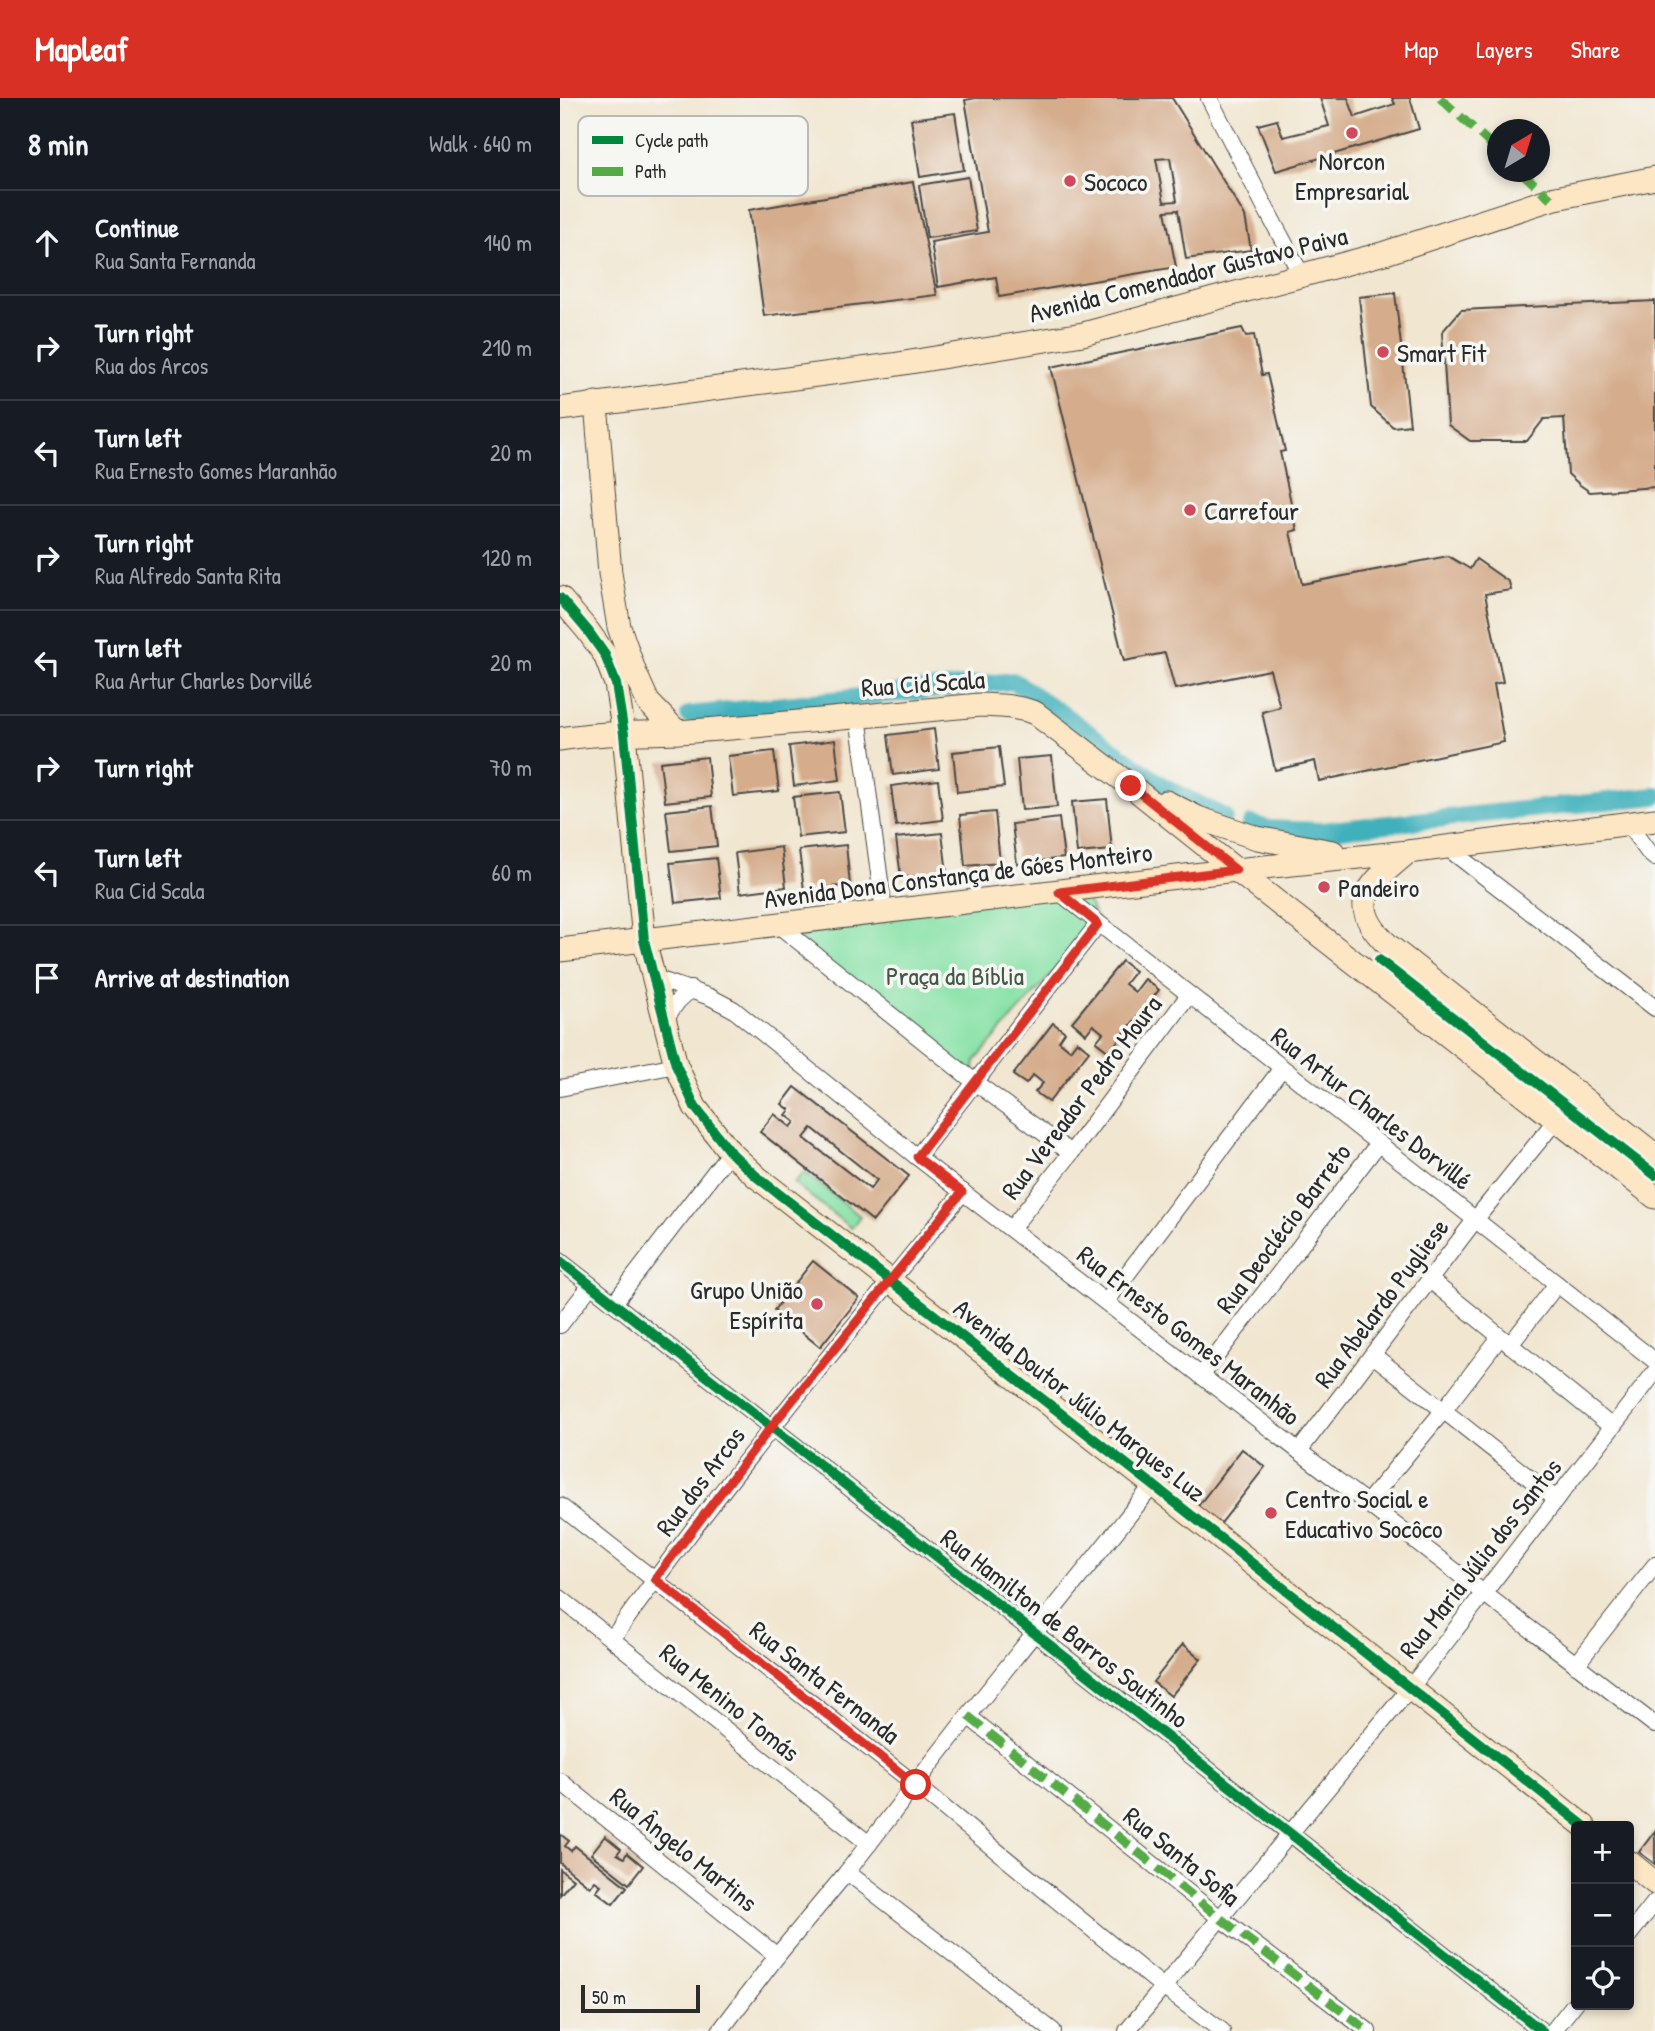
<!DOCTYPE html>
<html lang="en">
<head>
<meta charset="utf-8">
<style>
  body { margin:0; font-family:"Patrick Hand",sans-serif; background:#20242c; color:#f1f3f6 }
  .controls { position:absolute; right:21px; bottom:21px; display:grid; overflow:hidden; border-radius:7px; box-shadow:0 4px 10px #0003 }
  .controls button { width:63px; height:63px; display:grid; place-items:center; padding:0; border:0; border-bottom:2px solid #363941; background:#171b24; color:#f1f3f6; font:35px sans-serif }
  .compass { position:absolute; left:927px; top:21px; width:63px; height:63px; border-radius:50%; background:#171b24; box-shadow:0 4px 10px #0003; rotate:38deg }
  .scale { position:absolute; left:21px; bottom:18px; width:119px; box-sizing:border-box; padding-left:7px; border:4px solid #2b2b2b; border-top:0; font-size:19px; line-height:24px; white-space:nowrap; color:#2b2b2b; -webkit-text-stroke:5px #f6f6f2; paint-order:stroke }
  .stop { position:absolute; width:21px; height:21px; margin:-16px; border:5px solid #d93025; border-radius:50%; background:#fff }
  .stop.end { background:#d93025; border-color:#fff; box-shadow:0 2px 7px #0008 }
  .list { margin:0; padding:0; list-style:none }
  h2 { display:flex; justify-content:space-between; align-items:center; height:91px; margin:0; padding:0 28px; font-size:30px }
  h2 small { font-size:23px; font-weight:400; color:#9ea1a6 }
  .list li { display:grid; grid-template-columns:46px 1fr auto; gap:21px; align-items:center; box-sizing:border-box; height:105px; padding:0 28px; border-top:2px solid #363941 }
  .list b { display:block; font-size:26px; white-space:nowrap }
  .list p { margin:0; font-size:23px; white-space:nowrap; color:#9ea1a6 }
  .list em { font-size:23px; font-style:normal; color:#9ea1a6 }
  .icon { flex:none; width:38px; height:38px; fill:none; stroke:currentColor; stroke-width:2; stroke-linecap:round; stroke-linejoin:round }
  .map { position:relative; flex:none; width:1095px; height:1933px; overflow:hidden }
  header { display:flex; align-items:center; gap:42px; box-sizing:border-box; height:98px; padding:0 35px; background:#d93025; color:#fff }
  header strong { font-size:33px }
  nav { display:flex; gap:38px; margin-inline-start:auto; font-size:24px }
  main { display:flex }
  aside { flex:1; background:#171b24 }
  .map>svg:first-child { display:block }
  .green { fill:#88e2a7; stroke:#5a8669; stroke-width:2 }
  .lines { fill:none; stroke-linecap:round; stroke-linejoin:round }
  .canal { stroke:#41b1bc; stroke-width:18 }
  .building { fill:#d5ad8d; fill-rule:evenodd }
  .street-casing { stroke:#494744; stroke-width:18 }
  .secondary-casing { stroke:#494744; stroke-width:25 }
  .street { stroke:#fff; stroke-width:16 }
  .secondary { stroke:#fce6c4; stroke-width:23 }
  .quiet { stroke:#54ab44; stroke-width:9; stroke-dasharray:18 9; stroke-linecap:butt }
  .cycleway-casing { stroke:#f6f6f2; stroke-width:15 }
  .cycleway { stroke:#00873e; stroke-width:10 }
  .route { stroke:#d93025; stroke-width:9 }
  .poi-dot { fill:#d1495b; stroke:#f6f6f2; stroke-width:2.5 }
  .labels { text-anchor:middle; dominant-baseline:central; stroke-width:7; stroke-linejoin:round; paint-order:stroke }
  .poi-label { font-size:26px; fill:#2b2b2b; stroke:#f6f6f2; text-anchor:start }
  .street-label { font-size:26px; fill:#2b2b2b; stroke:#f6f6f2 }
  .park-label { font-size:26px; fill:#42594a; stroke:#f6f6f2 }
  .key { fill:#f6f6f2; stroke:#b9b9b6; stroke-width:2 }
  .key-label { font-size:19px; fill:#2b2b2b }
</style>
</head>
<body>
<header>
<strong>Mapleaf</strong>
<nav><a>Map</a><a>Layers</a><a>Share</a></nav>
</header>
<main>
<aside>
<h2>8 min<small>Walk · 640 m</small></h2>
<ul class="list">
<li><svg class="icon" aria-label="ahead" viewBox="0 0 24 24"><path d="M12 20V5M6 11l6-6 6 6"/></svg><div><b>Continue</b><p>Rua Santa Fernanda</p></div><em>140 m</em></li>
<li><svg class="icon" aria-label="right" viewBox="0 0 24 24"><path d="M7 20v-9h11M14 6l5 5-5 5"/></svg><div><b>Turn right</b><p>Rua dos Arcos</p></div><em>210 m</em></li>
<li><svg class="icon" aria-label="left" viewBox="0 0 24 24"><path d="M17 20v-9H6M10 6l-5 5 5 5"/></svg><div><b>Turn left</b><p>Rua Ernesto Gomes Maranhão</p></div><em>20 m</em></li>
<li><svg class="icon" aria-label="right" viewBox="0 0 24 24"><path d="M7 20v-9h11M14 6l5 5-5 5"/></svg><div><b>Turn right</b><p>Rua Alfredo Santa Rita</p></div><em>120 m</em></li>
<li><svg class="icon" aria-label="left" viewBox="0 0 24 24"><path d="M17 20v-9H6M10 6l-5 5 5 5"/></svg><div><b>Turn left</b><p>Rua Artur Charles Dorvillé</p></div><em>20 m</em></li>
<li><svg class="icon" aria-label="right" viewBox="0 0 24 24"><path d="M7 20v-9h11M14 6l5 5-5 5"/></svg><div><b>Turn right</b></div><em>70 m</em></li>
<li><svg class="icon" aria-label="left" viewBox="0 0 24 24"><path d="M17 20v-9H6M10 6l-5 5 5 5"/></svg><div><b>Turn left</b><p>Rua Cid Scala</p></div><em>60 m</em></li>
<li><svg class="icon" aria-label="arrive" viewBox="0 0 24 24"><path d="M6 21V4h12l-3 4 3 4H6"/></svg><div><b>Arrive at destination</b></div></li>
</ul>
</aside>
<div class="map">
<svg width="1095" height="1933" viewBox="0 0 1095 1933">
  <rect width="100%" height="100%" fill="#f6f6f2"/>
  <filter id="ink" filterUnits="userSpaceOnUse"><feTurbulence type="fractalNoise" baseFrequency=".0143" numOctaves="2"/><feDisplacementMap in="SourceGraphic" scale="14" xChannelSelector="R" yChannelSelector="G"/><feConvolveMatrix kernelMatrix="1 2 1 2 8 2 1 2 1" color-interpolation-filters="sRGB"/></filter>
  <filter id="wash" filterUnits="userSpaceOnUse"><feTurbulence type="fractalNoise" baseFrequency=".00686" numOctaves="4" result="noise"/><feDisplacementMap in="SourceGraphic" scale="28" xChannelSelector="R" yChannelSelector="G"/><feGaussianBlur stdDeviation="1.57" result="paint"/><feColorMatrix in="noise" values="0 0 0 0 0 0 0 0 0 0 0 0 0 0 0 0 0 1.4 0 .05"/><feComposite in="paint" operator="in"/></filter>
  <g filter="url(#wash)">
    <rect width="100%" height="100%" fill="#f1e6d0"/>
    <g class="green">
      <path d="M521 791 538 823 415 963 412 981 217 826Z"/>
      <path d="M244 1074 300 1118 291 1130 234 1085Z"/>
    </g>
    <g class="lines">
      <g class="canal">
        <path d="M129 617 453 583 501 615 603 688 664 719"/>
        <path d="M691 726 708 731 761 733 1095 698"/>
      </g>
    </g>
    <g id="blocks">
      <g class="building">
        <path d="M416 0H612L685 118 691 152 626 161 618 112 605 113 616 169 439 199 436 179 378 189 371 144 428 134 405 2ZM610 60 617 103 604 104 596 61Z"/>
        <path d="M760 0H788L795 19 835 6 832 0H850L859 31 716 73 698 27 717 22 723 39 769 28Z"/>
        <path d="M395 15 404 72 360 79 351 21Z"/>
        <path d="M408 79 417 133 367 140 359 87Z"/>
        <path d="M353 84 377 197 204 218 189 112Z"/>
        <path d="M835 195 850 327 833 329 811 309 799 199Z"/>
        <path d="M1095 203V389L1030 394 1020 387 1008 376 1004 320 984 321 967 343H910L888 327 882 234 901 212Z"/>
        <path d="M682 230 686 238 694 237 702 277 707 276 725 353 720 354 737 432 730 434 742 486 888 458 910 471 916 461 949 484 951 492 925 496 943 584 934 586 944 644 759 683 755 663 715 672 702 614 720 609 710 572 615 591 605 555 564 563 491 269Z"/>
        <path d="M374 631 379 671 333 677 328 637Z"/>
        <path d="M275 642 280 682 234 688 229 648Z"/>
        <path d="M439 649 444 689 397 694 393 654Z"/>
        <path d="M214 653 219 693 173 698 168 658Z"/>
        <path d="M492 658 497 709 462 712 457 661Z"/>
        <path d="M147 659 151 699 105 704 100 664Z"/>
        <path d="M378 682 383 722 336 728 331 688Z"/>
        <path d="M280 694 285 734 238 739 233 699Z"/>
        <path d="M547 701 552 752 517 755 512 704Z"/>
        <path d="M152 708 157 748 111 753 106 713Z"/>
        <path d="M435 714 440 765 405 768 400 717Z"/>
        <path d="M499 720 504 760 457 766 452 726Z"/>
        <path d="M382 735 387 775 341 780 336 740Z"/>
        <path d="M286 747 290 787 244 792 239 752Z"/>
        <path d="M221 749 226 789 180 795 175 755Z"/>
        <path d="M156 760 161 800 115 805 110 765Z"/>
        <path d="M562 863 575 873 565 886 575 894 585 881 599 892 549 954 536 944 543 935 533 927 526 936 512 924Z"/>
        <path d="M493 925 505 934 499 943 510 952 517 943 529 953 489 1004 475 994 483 985 473 977 466 986 453 977Z"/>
        <path d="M235 989 349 1078 313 1123 200 1034 214 1016 231 1029 235 1024 226 1017 230 1012 222 1006ZM252 1030 317 1082 310 1091 244 1040Z"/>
        <path d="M253 1163 299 1200 260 1249 214 1212Z"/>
        <path d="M682 1351 705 1369 658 1429 635 1412Z"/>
        <path d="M623 1546 641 1561 611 1598 593 1584Z"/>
        <path d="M1095 1733V1766L1079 1754Z"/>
        <path d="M0 1736 9 1743 5 1748 11 1753 15 1748 67 1789 53 1806 36 1793 41 1787 35 1783 30 1789 0 1765Z"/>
        <path d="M45 1738 61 1751 57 1756 64 1760 67 1755 83 1768 69 1786 31 1756Z"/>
        <path d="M0 1771 13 1781 0 1797Z"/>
      </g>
    </g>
  </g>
  <g filter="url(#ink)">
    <use href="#blocks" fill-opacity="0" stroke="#494744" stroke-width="2"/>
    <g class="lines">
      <g class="street-casing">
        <g id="street">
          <path d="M649 0 704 107 742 178"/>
          <path d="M298 618 324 813"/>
          <path d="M1067 725 1089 755 1095 760"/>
          <path d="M885 748 1095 910"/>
          <path d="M499 794 1095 1263"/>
          <path d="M217 826 416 985 511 1055"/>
          <path d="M92 879 150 899 173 911 357 1059 1095 1627"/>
          <path d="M104 922 118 903 131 891"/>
          <path d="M0 990 116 967"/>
          <path d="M357 1059 538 826"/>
          <path d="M451 1131 511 1055 629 897"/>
          <path d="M0 1163 982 1933"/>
          <path d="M870 1182 1052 1329"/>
          <path d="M546 1204 722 970"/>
          <path d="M54 1205 170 1054"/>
          <path d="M0 1227 31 1187"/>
          <path d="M950 1247 997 1186"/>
          <path d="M813 1257 996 1401"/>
          <path d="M641 1278 818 1046"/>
          <path d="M739 1353 915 1122 996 1022"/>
          <path d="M807 1405 883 1313 940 1239"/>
          <path d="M0 1408 356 1687 603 1889 662 1933"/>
          <path d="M0 1500 309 1746"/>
          <path d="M52 1541C162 1387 283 1241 403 1094"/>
          <path d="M1016 1567 1095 1467"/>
          <path d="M408 1618 660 1820 808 1933"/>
          <path d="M0 1683 217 1858"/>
          <path d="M287 1774 493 1933"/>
          <path d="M1069 1837 1095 1804"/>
          <path d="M160 1933 217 1858 287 1774 408 1618 593 1387"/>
          <path d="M567 1933 851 1589 1095 1274"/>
          <path d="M993 1933 1016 1904"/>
        </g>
      </g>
      <g class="secondary-casing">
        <g id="secondary">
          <path d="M36 305 50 475 59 529 75 575 88 604 117 634"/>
          <path d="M0 311 332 267 523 236 825 155 991 101 1095 80"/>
          <path d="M0 500 28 533 45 557 56 586 64 636 84 842 116 967 135 1009 170 1054 197 1079 593 1387 1024 1728"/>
          <path d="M0 641C39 634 78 636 117 634 218 627 319 616 421 607 440 608 457 608 475 615L571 688 676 772 1095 1099"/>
          <path d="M606 704 638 720 697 740 773 754"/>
          <path d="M848 754C810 786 783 805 829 848L1095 1057"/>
          <path d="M0 852 676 772 848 754 1095 722"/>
          <path d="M1069 1764 1095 1785"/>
        </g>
      </g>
      <use href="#street" class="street"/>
      <use href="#secondary" class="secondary"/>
      <g class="quiet">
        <path d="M880 0 937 52"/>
        <path d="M961 74 991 101"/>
        <path d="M408 1618 660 1820 808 1933"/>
      </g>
      <g class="cycleway-casing">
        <g id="cycleway">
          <path d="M0 500 28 533 45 557 56 586 64 636 84 842 116 967 135 1009 170 1054 197 1079 593 1387 1024 1728"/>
          <path d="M819 862 1095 1077"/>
          <path d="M0 1163 982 1933"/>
        </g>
      </g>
      <use href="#cycleway" class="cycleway"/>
    </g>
  </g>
  <g class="lines" filter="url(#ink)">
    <path class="route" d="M356 1687 95 1481 211 1329 402 1094 357 1059 538 826 499 794 676 772 571 688"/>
  </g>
  <g class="poi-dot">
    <circle cx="792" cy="35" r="7"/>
    <circle cx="510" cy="83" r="7"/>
    <circle cx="823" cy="254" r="7"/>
    <circle cx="630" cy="412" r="7"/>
    <circle cx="764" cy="789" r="7"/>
    <circle cx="257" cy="1206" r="7"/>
    <circle cx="711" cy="1415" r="7"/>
  </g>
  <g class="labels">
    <g class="poi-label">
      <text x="792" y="62" text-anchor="middle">Norcon<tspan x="792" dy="30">Empresarial</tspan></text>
      <text x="524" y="83">Sococo</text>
      <text x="837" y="254">Smart Fit</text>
      <text x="644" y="412">Carrefour</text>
      <text x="778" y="789">Pandeiro</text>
      <text x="243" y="1191" text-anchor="end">Grupo União<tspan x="243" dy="30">Espírita</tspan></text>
      <text x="725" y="1400">Centro Social e<tspan x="725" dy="30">Educativo Socôco</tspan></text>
    </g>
    <g class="street-label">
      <text transform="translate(628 176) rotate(-14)">Avenida Comendador Gustavo Paiva</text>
      <text transform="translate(363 585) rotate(-4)">Rua Cid Scala</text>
      <text transform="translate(398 777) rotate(-7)">Avenida Dona Constança de Góes Monteiro</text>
      <text transform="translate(521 999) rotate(-53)">Rua Vereador Pedro Moura</text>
      <text transform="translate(812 1010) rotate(38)">Rua Artur Charles Dorvillé</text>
      <text transform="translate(723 1130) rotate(-53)">Rua Deoclécio Barreto</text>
      <text transform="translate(821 1205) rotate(-53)">Rua Abelardo Pugliese</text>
      <text transform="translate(629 1237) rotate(38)">Rua Ernesto Gomes Maranhão</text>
      <text transform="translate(520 1302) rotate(38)">Avenida Doutor Júlio Marques Luz</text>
      <text transform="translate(140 1383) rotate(-53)">Rua dos Arcos</text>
      <text transform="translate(920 1460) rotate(-52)">Rua Maria Júlia dos Santos</text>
      <text transform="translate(505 1530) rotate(38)">Rua Hamilton de Barros Soutinho</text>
      <text transform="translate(265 1584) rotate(38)">Rua Santa Fernanda</text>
      <text transform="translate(170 1604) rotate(39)">Rua Menino Tomás</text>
      <text transform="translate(124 1751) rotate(39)">Rua Ângelo Martins</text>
      <text transform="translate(622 1758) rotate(39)">Rua Santa Sofia</text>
    </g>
    <g class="park-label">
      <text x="395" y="877">Praça da Bíblia</text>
    </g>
  </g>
  <rect x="18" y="18" width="230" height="80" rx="10" class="key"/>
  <rect x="32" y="38" width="31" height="8" fill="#00873e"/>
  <rect x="32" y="69" width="31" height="9" fill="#54ab44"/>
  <g class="key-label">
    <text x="75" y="49">Cycle path</text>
    <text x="75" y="80">Path</text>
  </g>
</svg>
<div class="controls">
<button>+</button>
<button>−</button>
<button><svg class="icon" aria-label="locate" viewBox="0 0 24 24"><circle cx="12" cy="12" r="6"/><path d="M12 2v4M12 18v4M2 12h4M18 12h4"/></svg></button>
</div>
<svg class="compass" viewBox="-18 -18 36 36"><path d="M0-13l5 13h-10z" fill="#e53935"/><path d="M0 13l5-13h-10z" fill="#9ea1a6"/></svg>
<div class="scale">50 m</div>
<div class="stop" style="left:356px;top:1687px"></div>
<div class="stop end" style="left:571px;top:688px"></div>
</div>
</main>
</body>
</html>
